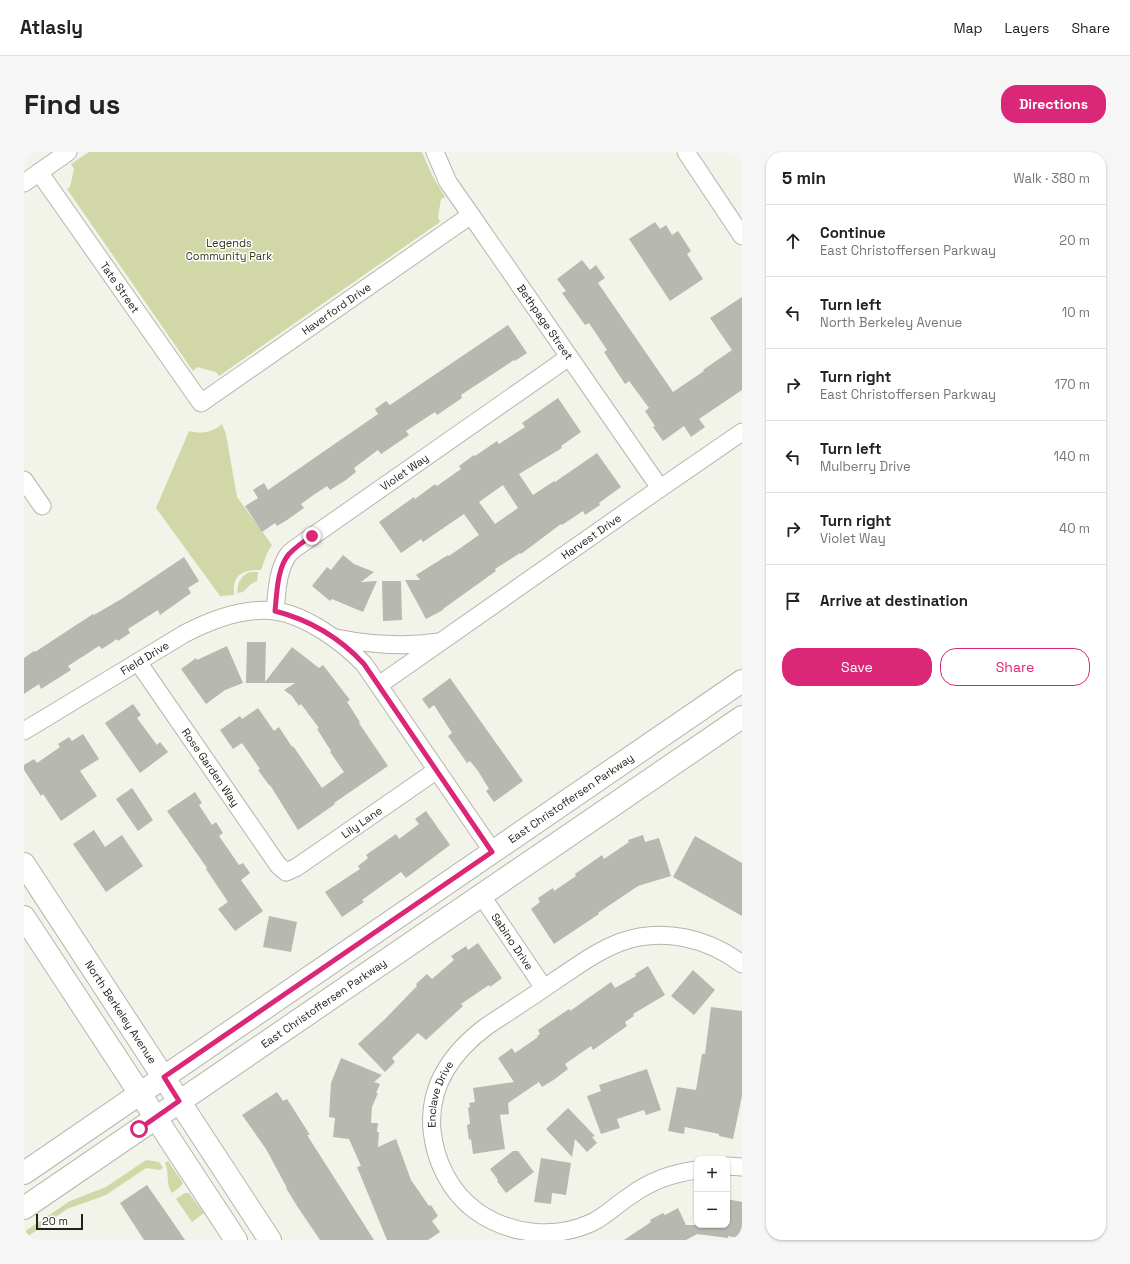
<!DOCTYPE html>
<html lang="en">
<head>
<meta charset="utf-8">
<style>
  body { margin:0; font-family:"Space Grotesk",sans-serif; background:#f6f6f6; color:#222 }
  .controls { position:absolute; right:12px; bottom:12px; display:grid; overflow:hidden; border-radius:8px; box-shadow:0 1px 3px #0004 }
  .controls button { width:36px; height:36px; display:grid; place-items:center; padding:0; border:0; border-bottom:1px solid #e0e0e0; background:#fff; color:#222; font:20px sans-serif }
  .scale { position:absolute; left:12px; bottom:10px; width:47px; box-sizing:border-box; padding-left:4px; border:2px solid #22221f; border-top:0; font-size:11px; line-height:14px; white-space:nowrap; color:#22221f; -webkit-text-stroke:3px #fff; paint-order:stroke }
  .stop { position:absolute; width:12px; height:12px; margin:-9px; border:3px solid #db2777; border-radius:50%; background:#fff }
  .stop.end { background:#db2777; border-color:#fff; box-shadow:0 1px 4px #0008 }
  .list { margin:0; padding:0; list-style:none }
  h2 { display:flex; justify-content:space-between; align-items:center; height:52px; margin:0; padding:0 16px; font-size:17px }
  h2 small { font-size:13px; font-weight:400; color:#767676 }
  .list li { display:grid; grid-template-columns:26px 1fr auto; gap:12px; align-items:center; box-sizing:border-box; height:72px; padding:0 16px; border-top:1px solid #e0e0e0 }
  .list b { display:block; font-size:15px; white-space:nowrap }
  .list p { margin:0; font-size:13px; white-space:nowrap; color:#767676 }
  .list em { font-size:13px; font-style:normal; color:#767676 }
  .actions { display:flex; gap:8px; padding:12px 16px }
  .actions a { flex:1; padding:9px 0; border:1px solid #db2777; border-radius:16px; text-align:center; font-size:14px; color:#db2777 }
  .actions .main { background:#db2777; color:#fff }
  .icon { flex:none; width:22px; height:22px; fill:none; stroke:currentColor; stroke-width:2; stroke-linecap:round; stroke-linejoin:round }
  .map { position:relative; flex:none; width:718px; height:1088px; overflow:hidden; border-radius:16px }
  header { display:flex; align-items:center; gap:24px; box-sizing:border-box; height:56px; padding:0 20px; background:#fff; border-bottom:1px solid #e0e0e0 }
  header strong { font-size:19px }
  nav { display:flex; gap:22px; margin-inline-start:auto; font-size:14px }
  .intro { display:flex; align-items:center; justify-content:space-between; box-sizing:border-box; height:96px; padding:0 24px }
  h1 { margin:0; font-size:28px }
  .button { padding:10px 18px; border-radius:16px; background:#db2777; color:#fff; font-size:14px; font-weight:700 }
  main { display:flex; gap:24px; padding:0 24px }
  aside { flex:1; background:#fff; border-radius:16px; box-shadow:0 1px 3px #0004 }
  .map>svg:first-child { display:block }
  .green { fill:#d2d7a8 }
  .building { fill:#b7b8af; fill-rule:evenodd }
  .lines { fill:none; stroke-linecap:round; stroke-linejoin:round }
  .minor-casing { stroke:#b4b6ad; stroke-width:19 }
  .tertiary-casing { stroke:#b4b6ad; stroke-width:24 }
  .minor { stroke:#fff; stroke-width:17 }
  .tertiary { stroke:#fff; stroke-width:22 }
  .route { stroke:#db2777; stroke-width:5 }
  .labels { text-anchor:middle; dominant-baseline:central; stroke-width:3; stroke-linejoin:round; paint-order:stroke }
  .park-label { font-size:11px; fill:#343714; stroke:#fff }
  .street-label { font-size:11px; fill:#22221f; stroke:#fff }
</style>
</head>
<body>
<header>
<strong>Atlasly</strong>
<nav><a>Map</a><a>Layers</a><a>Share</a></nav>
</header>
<div class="intro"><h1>Find us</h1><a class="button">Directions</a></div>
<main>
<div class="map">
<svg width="718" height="1088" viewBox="0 0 718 1088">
  <rect width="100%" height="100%" fill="#f2f4ea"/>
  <g class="green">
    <path d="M65 0H398L408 23 421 45 417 47 414 65 416 70 195 224 192 220 173 215 169 219 43 37 46 35 50 17 47 12Z"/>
    <path d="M198 272 202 282 213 345 248 393 243 401 237 418C219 418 208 422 210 443L196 444 132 356 165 279C177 282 188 281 198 272Z"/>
    <path d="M226 420H234L233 429 227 432 219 440 213 441C214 431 216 424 226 420Z"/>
    <path d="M122 1008 135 1010 139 1016 136 1018 122 1016 82 1043 43 1057 0 1087V1080L46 1049 82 1035Z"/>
    <path d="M144 1009 159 1031 156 1035 148 1041C141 1031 146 1021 141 1011Z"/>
    <path d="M161 1041H165L180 1061 168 1070 152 1047Z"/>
  </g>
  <g class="building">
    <path d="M631 70 636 77 642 73 648 83 654 79 667 99 663 102 679 127 646 149 605 87Z"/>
    <path d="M558 108 566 118 572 113 581 126 574 131 649 240 680 219 679 218 708 198 686 166 718 145V238L675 267 681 275 667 285 660 274 639 289 629 275 631 274 621 259 625 256 605 229 601 232 580 200 583 198 565 171 561 173 538 141 542 139 533 127Z"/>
    <path d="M484 173 503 201 491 209 490 208 437 243 438 246 413 263 411 260 382 279 385 283 357 302 354 298 330 316 332 320 322 328 306 338 303 334 291 342 277 352 280 356 263 368 253 374 251 371 238 380 221 354 234 346 229 338 240 331 244 338 354 262 351 257 362 249 366 253Z"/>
    <path d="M534 246 557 280 537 294 538 296 495 322 509 343 530 329 531 330 573 301 597 335 575 351 576 353 561 363 559 359 538 373 537 372 497 402 496 401 471 417 472 419 419 457V458L402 467 381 428H396L392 423 424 403 425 404 455 383 440 362 399 390 397 387 377 401 355 370 390 345 391 347 411 332 413 334 437 317 435 314 450 303 451 304 473 289 475 292 501 275 498 271ZM479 333 494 356 471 372 455 350Z"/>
    <path d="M319 403 330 412 350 420 337 430 353 429 339 460 308 447 306 449 288 434 303 415 307 418Z"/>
    <path d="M160 405 175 429 164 436 167 441 136 463 134 458 104 477 106 481 94 489 93 487 78 497 75 494 44 514 47 518 17 537 15 532 0 542V506L10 499 11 500 69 462 70 463 99 446Z"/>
    <path d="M358 429H377L378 468 359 469Z"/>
    <path d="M223 490H242L241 530 268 495 295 516 299 513 326 548 323 550 336 570 335 571 364 614 310 651 311 652 274 678 246 633H245L234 618 236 617 218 591 209 597 196 578 216 564 218 567 234 556 250 579 255 575 268 595 269 594 298 636 320 620 306 600 307 599 293 577 295 576 277 552 275 554 268 544 260 538 271 531H222Z"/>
    <path d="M203 494 219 531 201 538 182 552 157 517 172 506 173 508Z"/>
    <path d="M426 526 499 629 470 650 462 639 465 637 454 619 446 609 443 611 424 584 428 581 410 553 405 557 398 547Z"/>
    <path d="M109 552 117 563 113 566 133 593 136 590 144 600 116 621 81 571Z"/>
    <path d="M59 582 75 607 56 619 73 644 37 669 19 642 17 644 0 618V613L10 607 13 611 36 595 34 592 45 585 48 589Z"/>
    <path d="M108 636 129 668 114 679 92 647Z"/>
    <path d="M171 640 178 651 175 653 188 673 192 670 199 681 195 684 215 713 219 711 226 721 217 728 239 759 211 779 194 757 204 750 182 717 183 716 143 659Z"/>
    <path d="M402 659 426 693 382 726 377 720 338 748 340 750 318 765 301 740 336 717 334 714 344 706 342 703 372 682 375 687 395 672 391 667Z"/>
    <path d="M70 678 81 695 98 683 119 714 82 740 49 692Z"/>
    <path d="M619 683 621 690 635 686 647 724 614 734 574 761 575 762 530 792 507 757 516 750 514 746 529 736 530 739 552 724 551 722 578 703 580 707 605 690 604 688Z"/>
    <path d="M671 684 718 711V764L649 725Z"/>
    <path d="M245 764 273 770 267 800 239 795Z"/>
    <path d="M454 791 478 826 466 835 465 833 437 852 439 854 402 888 394 881 368 906 371 910 361 920 334 892 361 867 393 834 392 832 403 822 408 827 430 808 427 804 442 794 444 798Z"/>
    <path d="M624 814 641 843 609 862 610 864 601 870 603 874 569 898 567 894 541 912 544 917 531 927 518 935 515 930 484 951 485 962 476 963 481 997 449 1002 447 987 445 988 443 973 446 972 444 956 446 955 445 951 451 950 449 936 490 930 474 906 488 896 491 901 514 885 513 884 516 882 514 878 545 857 546 859 587 830 591 836 612 824 611 822Z"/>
    <path d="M669 818 691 838 670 863 647 844Z"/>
    <path d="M687 855 718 859V944L709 987 695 984V982L661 975 660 982 644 979 653 935 672 938 678 902H681Z"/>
    <path d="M317 906 358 923 350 930 356 932 352 941H354L348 955 347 971H354L353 980H355L354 995 372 987 387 1028 405 1054 407 1053 414 1064 408 1069 416 1080 404 1088H363L333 1015 337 1014 325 987 309 985 311 966 305 965 307 931Z"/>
    <path d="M623 917 637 958 622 963 620 958 593 967 596 976 577 982 563 944 577 939 575 933Z"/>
    <path d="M253 940 259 949 263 947 286 983H283L350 1088H296L273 1054 262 1036H263L242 997 218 963Z"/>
    <path d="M544 956 571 984 568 985 573 991 563 1000 551 987 548 1005 522 977Z"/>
    <path d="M489 999H494L510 1020 482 1041 473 1029 474 1028 466 1017Z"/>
    <path d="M517 1006 547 1011 542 1043 528 1041 527 1052 510 1050Z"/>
    <path d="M123 1033 146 1066 161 1088H120L96 1051Z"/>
    <path d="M703 1047 718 1050V1087L704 1084V1086L673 1082 662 1088H600L627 1070 626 1068 639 1061 641 1063 654 1056 662 1073H703Z"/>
  </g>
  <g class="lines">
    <g class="minor-casing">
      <g id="minor">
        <path id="s1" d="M411 0 424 30 447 63 636 336"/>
        <path d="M662 0 718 84"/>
        <path id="s2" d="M15 20 177 251 447 63"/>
        <path d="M0 31 44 0"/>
        <path d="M0 328 18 354"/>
        <path id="s3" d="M251 459C253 441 253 419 264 403 267 399 272 396 276 393L545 205"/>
        <path d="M312 486C347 493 380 495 415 490"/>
        <path id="s4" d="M114 510 254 713 262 720 273 715 413 618"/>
        <path id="s5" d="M355 533 625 344 718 280"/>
        <path id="s6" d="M0 579 160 482C187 468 221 455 252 459 283 464 319 490 340 512L469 700"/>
        <path id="s7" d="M457 743 520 836"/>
        <path d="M703 1014 718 1015"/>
        <path id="s8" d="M673 1018C649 1021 626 1029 606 1044 593 1052 583 1063 569 1070 531 1088 486 1083 452 1059 426 1040 411 1009 408 978 404 933 428 900 463 874 486 859 509 844 532 828 553 814 573 799 597 790 638 775 684 786 718 812"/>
      </g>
    </g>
    <g class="tertiary-casing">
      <g id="tertiary">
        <path id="s9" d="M0 712 246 1088"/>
        <path d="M0 765 212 1088"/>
        <path id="s10" d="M0 1021 718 529"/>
        <path id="s11" d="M0 1056 718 565"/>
      </g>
    </g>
    <use href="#minor" class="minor"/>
    <use href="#tertiary" class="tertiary"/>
  </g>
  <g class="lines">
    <path class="route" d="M115 977 155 949 140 925 468 700 340 512C316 486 286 468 251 459 253 441 253 416 265 402 272 395 280 389 288 384"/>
  </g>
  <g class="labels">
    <g class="park-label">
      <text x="205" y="91">Legends<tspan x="205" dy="13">Community Park</tspan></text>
    </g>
    <g class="street-label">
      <text stroke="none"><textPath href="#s2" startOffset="141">Tate Street</textPath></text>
      <text stroke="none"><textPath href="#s2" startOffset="447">Haverford Drive</textPath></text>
      <text stroke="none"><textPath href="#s1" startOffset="203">Bethpage Street</textPath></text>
      <text stroke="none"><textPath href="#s3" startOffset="201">Violet Way</textPath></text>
      <text stroke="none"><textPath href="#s5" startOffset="259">Harvest Drive</textPath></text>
      <text stroke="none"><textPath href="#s6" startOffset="141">Field Drive</textPath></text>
      <text stroke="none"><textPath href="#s4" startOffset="128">Rose Garden Way</textPath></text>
      <text stroke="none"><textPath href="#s10" startOffset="663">East Christoffersen Parkway</textPath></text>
      <text stroke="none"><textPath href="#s4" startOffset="348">Lily Lane</textPath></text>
      <text stroke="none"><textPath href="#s7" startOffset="56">Sabino Drive</textPath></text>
      <text stroke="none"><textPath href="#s11" startOffset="363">East Christoffersen Parkway</textPath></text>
      <text stroke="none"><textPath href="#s9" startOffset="177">North Berkeley Avenue</textPath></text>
      <text stroke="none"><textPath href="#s8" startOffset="373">Enclave Drive</textPath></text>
    </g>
  </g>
</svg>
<div class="controls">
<button>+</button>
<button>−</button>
</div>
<div class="scale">20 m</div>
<div class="stop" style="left:115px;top:977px"></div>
<div class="stop end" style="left:288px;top:384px"></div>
</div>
<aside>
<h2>5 min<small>Walk · 380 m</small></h2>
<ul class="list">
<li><svg class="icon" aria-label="ahead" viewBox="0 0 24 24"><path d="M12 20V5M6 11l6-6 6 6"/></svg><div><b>Continue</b><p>East Christoffersen Parkway</p></div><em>20 m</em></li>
<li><svg class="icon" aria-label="left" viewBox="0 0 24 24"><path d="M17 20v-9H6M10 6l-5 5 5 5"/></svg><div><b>Turn left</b><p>North Berkeley Avenue</p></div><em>10 m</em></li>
<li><svg class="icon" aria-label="right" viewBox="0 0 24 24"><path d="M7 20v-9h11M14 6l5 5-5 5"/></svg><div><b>Turn right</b><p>East Christoffersen Parkway</p></div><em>170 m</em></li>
<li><svg class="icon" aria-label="left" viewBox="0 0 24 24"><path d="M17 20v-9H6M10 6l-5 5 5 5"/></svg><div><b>Turn left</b><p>Mulberry Drive</p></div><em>140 m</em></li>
<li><svg class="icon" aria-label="right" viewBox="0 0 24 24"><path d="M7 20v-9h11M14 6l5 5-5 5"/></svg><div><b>Turn right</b><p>Violet Way</p></div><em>40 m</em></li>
<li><svg class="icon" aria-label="arrive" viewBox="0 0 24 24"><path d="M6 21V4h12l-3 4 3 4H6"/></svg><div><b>Arrive at destination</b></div></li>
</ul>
<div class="actions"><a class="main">Save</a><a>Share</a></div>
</aside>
</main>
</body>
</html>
